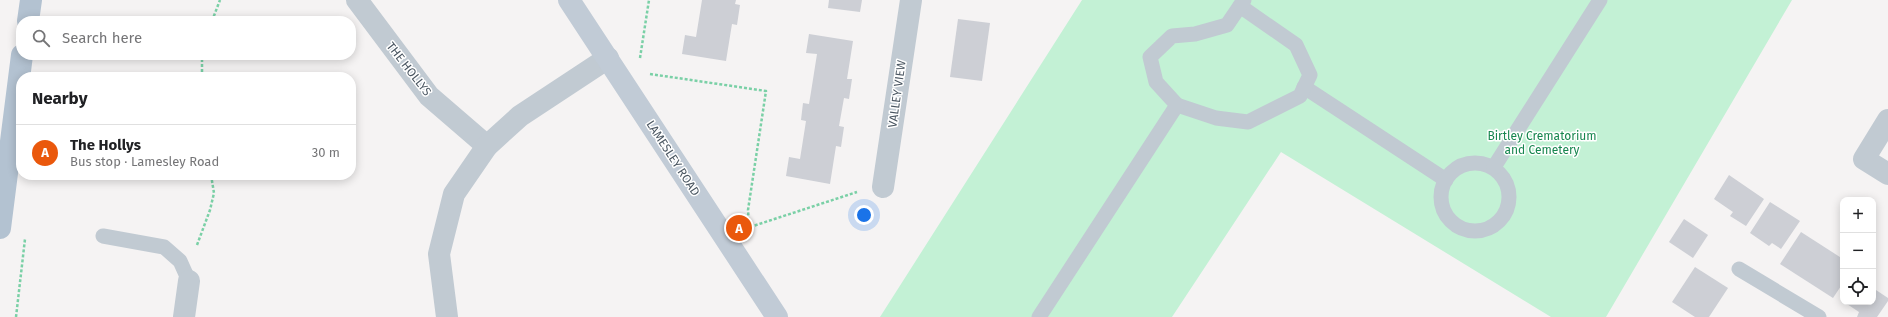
<!DOCTYPE html>
<html lang="en">
<head>
<meta charset="utf-8">
<style>
  body { margin:0; font-family:"Fira Sans",sans-serif; background:#f6f6f6; color:#202124 }
  .controls { position:absolute; right:12px; bottom:12px; display:grid; overflow:hidden; border-radius:8px; box-shadow:0 2px 10px #0003 }
  .controls button { width:36px; height:36px; display:grid; place-items:center; padding:0; border:0; border-bottom:1px solid #e0e0e0; background:#fff; color:#202124; font:20px sans-serif }
  .you { position:absolute; left:864px; top:215px; width:14px; height:14px; margin:-10px; border:3px solid #fff; border-radius:50%; background:#1a73e8; box-shadow:0 0 0 6px #1a73e833 }
  .badge { display:grid; place-items:center; width:26px; height:26px; border-radius:50%; background:#ea580c; color:#fff; font-size:13px; font-weight:700 }
  .pin { position:absolute; translate:-50% -50%; border:2px solid #fff; box-shadow:0 1px 4px #0006 }
  .list { margin:0; padding:0; list-style:none }
  h2 { display:flex; justify-content:space-between; align-items:center; height:52px; margin:0; padding:0 16px; font-size:17px }
  h2 small { font-size:13px; font-weight:400; color:#757577 }
  .list li { display:grid; grid-template-columns:26px 1fr auto; gap:12px; align-items:center; box-sizing:border-box; height:56px; padding:0 16px; border-top:1px solid #e0e0e0 }
  .list b { display:block; font-size:15px; white-space:nowrap }
  .list p { margin:0; font-size:13px; white-space:nowrap; color:#757577 }
  .list em { font-size:13px; font-style:normal; color:#757577 }
  .icon { flex:none; width:22px; height:22px; fill:none; stroke:currentColor; stroke-width:2; stroke-linecap:round; stroke-linejoin:round }
  .map { position:relative; flex:none; width:1888px; height:317px; overflow:hidden }
  .search { position:absolute; background:#fff; box-shadow:0 2px 10px #0003; left:16px; top:16px; width:340px; height:44px; display:flex; align-items:center; gap:10px; box-sizing:border-box; padding:0 14px; border-radius:16px; color:#757577; font-size:15px }
  .panel { position:absolute; background:#fff; box-shadow:0 2px 10px #0003; left:16px; top:72px; width:340px; height:108px; border-radius:16px }
  .map>svg:first-child { display:block }
  .green { fill:#c3f1d5 }
  .building { fill:#cdcfd5 }
  .lines { fill:none; stroke-linecap:round; stroke-linejoin:round }
  .path { stroke:#7ad0a6; stroke-width:2.5; stroke-dasharray:3 2; stroke-linecap:butt }
  .lane { stroke:#c1cad2; stroke-width:15 }
  .street { stroke:#c1cad2; stroke-width:22 }
  .secondary { stroke:#c1cbd6; stroke-width:22 }
  .primary { stroke:#b3c2d1; stroke-width:22 }
  .labels { text-anchor:middle; dominant-baseline:central; stroke-width:3; stroke-linejoin:round; paint-order:stroke }
  .street-label { font-size:12px; fill:#4a5661; stroke:#fff }
  .park-label { font-size:12px; fill:#17864f; stroke:#fff }
</style>
</head>
<body>
<div class="map">
<svg width="1888" height="317" viewBox="0 0 1888 317">
  <rect width="100%" height="100%" fill="#f5f3f3"/>
  <path class="green" d="M1082 0H1792L1606 317H1551L1281 152 1172 317H880Z"/>
  <g class="building">
    <path d="M702 0H736L735 4 740 5 737 25 732 24 726 61 682 54 685 35 696 37Z"/>
    <path d="M829 0H862L860 12 828 8Z"/>
    <path d="M958 19 990 23 982 81 950 77Z"/>
    <path d="M809 34 853 41 847 79H852L849 99 844 98 839 126 844 127 841 147 836 146 830 184 786 176 789 157 800 159 806 121 801 120 803 103 809 104 811 92 817 54 806 53Z"/>
    <path d="M1729 175 1764 199 1746 226 1730 216 1733 212 1714 199Z"/>
    <path d="M1770 202 1800 221 1781 249 1772 243 1769 246 1750 233Z"/>
    <path d="M1684 219 1708 235 1693 258 1669 242Z"/>
    <path d="M1801 232 1843 259V283L1833 298 1780 264Z"/>
    <path d="M1695 267 1728 288 1709 317H1695L1672 302Z"/>
    <path d="M1873 288 1888 298V301L1877 317H1857L1859 312 1844 302H1873Z"/>
  </g>
  <g class="lines">
    <g class="path">
      <path d="M212 21 220 0"/>
      <path d="M640 58 649 0"/>
      <path d="M650 74 766 91 748 210 749 225"/>
      <path d="M202 77V55"/>
      <path d="M750 227 857 192"/>
      <path d="M197 245 210 210 214 193 211 175"/>
      <path d="M16 317 25 239"/>
    </g>
    <g class="lane">
      <path d="M1304 87 1446 180"/>
      <path d="M1177 105 1216 118 1248 122 1300 96 1310 75 1296 45 1240 6"/>
      <circle cx="1475" cy="197" r="34"/>
      <path d="M1494 167 1600 0"/>
      <path d="M103 236 164 247 180 261 189 281"/>
      <path d="M1739 269 1819 317"/>
      <path d="M1039 317 1177 105 1156 82 1150 57 1172 36 1195 34 1227 25 1244 0"/>
    </g>
    <g class="street">
      <path d="M357 0 429 96 487 146"/>
      <path d="M1888 120 1864 159 1888 174"/>
      <path d="M883 187 911 0"/>
      <path d="M184 317 189 281"/>
      <path d="M447 317 439 254 454 194 487 146 520 116 608 58"/>
    </g>
    <path class="secondary" d="M569 0 777 317"/>
    <g class="primary">
      <path d="M28 21 31 0"/>
      <path d="M0 228 22 55"/>
    </g>
  </g>
  <g class="labels">
    <g class="street-label">
      <text transform="translate(409 69) rotate(52)">THE HOLLYS</text>
      <text transform="translate(897 94) rotate(-82)">VALLEY VIEW</text>
      <text transform="translate(673 158) rotate(57)">LAMESLEY ROAD</text>
    </g>
    <g class="park-label">
      <text x="1542" y="136">Birtley Crematorium<tspan x="1542" dy="14">and Cemetery</tspan></text>
    </g>
  </g>
</svg>
<div class="controls">
<button>+</button>
<button>−</button>
<button><svg class="icon" aria-label="locate" viewBox="0 0 24 24"><circle cx="12" cy="12" r="6"/><path d="M12 2v4M12 18v4M2 12h4M18 12h4"/></svg></button>
</div>
<div class="you"></div>
<div class="pin badge" style="left:739px;top:228px">A</div>
<div class="search"><svg class="icon" aria-label="search" viewBox="0 0 24 24"><circle cx="10" cy="10" r="6"/><path d="M15 15l6 6"/></svg>Search here</div>
<section class="panel">
<h2>Nearby<small></small></h2>
<ul class="list">
<li><span class="badge">A</span><div><b>The Hollys</b><p>Bus stop · Lamesley Road</p></div><em>30 m</em></li>
</ul>
</section>
</div>
</body>
</html>
